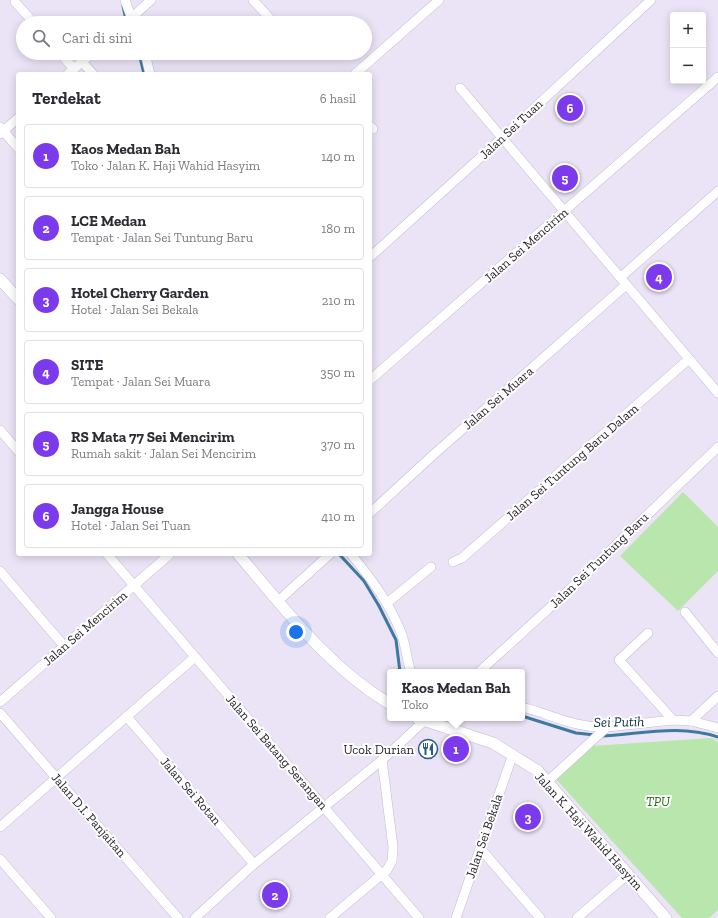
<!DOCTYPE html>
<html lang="id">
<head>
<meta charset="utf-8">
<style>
  body { margin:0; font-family:"Zilla Slab",serif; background:#f2f2f3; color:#2b2b33 }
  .controls { position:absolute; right:12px; top:12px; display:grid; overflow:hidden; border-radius:4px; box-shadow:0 2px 10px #0003 }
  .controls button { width:36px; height:36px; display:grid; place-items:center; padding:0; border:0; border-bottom:1px solid #e1e1e2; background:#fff; color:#2b2b33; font:20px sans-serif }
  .you { position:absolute; left:296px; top:632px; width:14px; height:14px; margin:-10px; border:3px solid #fff; border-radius:50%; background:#1a73e8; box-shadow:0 0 0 6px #1a73e833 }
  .badge { display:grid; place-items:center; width:26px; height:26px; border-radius:50%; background:#7c3aed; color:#fff; font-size:13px; font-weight:700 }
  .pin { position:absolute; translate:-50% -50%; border:2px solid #fff; box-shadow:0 1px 4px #0006 }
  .popup { position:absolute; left:387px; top:669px; width:138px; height:52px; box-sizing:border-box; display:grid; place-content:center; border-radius:4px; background:#fff; filter:drop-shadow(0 1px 3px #0005); font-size:13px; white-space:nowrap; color:#7c7c81 }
  .popup b { font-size:15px; color:#2b2b33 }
  .popup::after { content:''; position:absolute; left:50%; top:100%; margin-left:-8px; border:8px solid transparent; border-top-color:#fff }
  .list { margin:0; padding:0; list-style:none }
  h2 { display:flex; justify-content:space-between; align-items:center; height:52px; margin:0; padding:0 16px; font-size:17px }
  h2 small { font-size:13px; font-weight:400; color:#7c7c81 }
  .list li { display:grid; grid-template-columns:26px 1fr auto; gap:12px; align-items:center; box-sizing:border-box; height:64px; margin:0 8px 8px; padding:0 8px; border:1px solid #e1e1e2; border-radius:4px }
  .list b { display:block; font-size:15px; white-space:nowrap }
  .list p { margin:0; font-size:13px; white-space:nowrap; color:#7c7c81 }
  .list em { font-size:13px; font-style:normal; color:#7c7c81 }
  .icon { flex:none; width:22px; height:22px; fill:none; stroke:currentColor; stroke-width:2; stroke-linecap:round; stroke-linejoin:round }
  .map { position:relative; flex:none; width:718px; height:918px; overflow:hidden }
  .search { position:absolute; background:#fff; box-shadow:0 2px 10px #0003; left:16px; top:16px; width:356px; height:44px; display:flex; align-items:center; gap:10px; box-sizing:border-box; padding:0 14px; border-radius:22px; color:#7c7c81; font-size:15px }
  .panel { position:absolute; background:#fff; box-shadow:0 2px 10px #0003; left:16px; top:72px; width:356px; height:484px; border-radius:4px }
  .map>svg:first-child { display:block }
  .green { fill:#b8e6ac }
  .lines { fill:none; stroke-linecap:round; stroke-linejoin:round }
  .stream { stroke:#4079a0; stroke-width:3 }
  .minor-casing { stroke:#c3bcce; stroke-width:10 }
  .tertiary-casing { stroke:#c3bcce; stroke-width:12 }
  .minor { stroke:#fff; stroke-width:9 }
  .tertiary { stroke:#fff; stroke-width:11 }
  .labels { text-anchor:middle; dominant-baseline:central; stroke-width:4; stroke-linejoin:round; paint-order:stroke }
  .street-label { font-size:13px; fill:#26232a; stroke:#fff }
  .poi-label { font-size:13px; fill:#26232a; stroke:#fff; text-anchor:end }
  .park-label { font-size:13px; font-style:italic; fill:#1f6500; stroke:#fff }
  .water-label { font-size:14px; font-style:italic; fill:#072d42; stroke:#fff }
</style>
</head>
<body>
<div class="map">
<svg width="718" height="918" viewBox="0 0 718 918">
  <rect width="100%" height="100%" fill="#ebe4f7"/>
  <g class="green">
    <path d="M683 492 718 527V571L678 611 620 556Z"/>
    <path d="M712 738 718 742V910L709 918H682L555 778 591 746Z"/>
  </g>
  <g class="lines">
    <g class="stream">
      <path d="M123 6 126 20"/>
      <path d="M139 53 144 74"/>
      <path d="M339 554 364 581 379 606 396 640 400 672"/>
      <path d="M522 716 576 733 595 735"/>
      <path d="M601 736C640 734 680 724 718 737"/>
    </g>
    <g class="minor-casing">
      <g id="minor">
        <path d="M125 0 133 22"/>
        <path d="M253 0 274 23"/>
        <path d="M15 2 34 23"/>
        <path d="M126 23 151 0"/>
        <path d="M60 53 74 69"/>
        <path d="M145 53 150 74"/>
        <path d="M82 62 93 74"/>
        <path d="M68 74 92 53"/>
        <path d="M355 74 439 0"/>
        <path d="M460 88 718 393"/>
        <path d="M370 126 373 129"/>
        <path d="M0 127 18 148"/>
        <path d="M0 134 18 118"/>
        <path d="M370 257 502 138 651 0"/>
        <path d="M621 277 718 191"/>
        <path d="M370 380 718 77"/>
        <path d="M0 430 18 451"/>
        <path d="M370 513 432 456 626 285"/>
        <path d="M107 554 419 918"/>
        <path d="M351 554C370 577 388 601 400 630 406 643 406 658 411 672"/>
        <path d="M453 562 462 558 689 359"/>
        <path d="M0 571 64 646"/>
        <path d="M278 601 330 554"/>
        <path d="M387 603 431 567"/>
        <path d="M685 612 718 653"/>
        <path d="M648 633 619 660 673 720"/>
        <path d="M479 672 568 591 718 447"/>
        <path d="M0 702 170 554"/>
        <path d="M522 707C551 714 576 729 607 727"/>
        <path d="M0 713 178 918"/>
        <path d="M127 717 254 864"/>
        <path d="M691 721 718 728"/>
        <path d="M548 781 607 727 673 720 691 721 718 696"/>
        <path d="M0 827 195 657"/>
        <path d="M480 848 540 918"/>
        <path d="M0 859 51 918"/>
        <path d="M195 918 254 864 382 760 424 721"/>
        <path d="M330 918 387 870 392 861 393 847 382 760"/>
        <path d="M456 918 513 754"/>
        <path d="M577 918 628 874"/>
      </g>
    </g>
    <g class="tertiary-casing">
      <g id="tertiary">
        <path d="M0 279 18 299"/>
        <path d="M238 554C284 608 328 667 390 704"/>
        <path d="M417 718 493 743 538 771 666 918"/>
      </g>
    </g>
    <use href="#minor" class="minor"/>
    <use href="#tertiary" class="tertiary"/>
  </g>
  <defs>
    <g id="restaurant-ring" transform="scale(1)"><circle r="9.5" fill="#fff" stroke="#2a5d7a" stroke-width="1.5"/><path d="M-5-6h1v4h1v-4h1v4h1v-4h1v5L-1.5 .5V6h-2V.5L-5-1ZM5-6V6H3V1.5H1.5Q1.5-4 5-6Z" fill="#2a5d7a"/></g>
  </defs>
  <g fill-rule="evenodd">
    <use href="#restaurant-ring" x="428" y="749"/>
  </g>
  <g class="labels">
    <g class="street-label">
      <text transform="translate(511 129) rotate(-43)">Jalan Sei Tuan</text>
      <text transform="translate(526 245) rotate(-41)">Jalan Sei Mencirim</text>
      <text transform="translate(498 398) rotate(-41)">Jalan Sei Muara</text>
      <text transform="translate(572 462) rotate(-41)">Jalan Sei Tuntung Baru Dalam</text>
      <text transform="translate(599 560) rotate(-44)">Jalan Sei Tuntung Baru</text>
      <text transform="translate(85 628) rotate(-41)">Jalan Sei Mencirim</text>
      <text transform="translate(277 752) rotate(49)">Jalan Sei Batang Serangan</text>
      <text transform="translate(191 791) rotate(49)">Jalan Sei Rotan</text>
      <text transform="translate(89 815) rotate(49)">Jalan D.I. Panjaitan</text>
      <text transform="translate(589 831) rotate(48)">Jalan K. Haji Wahid Hasyim</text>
      <text transform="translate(484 836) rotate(-71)">Jalan Sei Bekala</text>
    </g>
    <g class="poi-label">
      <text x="414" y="749">Ucok Durian</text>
    </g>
    <g class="park-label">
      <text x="658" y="801">TPU</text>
    </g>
    <g class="water-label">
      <text transform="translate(619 722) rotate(-1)">Sei Putih</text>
    </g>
  </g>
</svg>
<div class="controls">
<button>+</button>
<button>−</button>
</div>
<div class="you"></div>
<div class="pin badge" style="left:456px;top:749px">1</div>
<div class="popup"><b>Kaos Medan Bah</b>Toko</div>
<div class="pin badge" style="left:275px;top:895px">2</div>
<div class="pin badge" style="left:528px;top:817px">3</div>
<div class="pin badge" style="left:659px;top:277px">4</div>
<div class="pin badge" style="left:565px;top:178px">5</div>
<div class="pin badge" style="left:570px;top:108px">6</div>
<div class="search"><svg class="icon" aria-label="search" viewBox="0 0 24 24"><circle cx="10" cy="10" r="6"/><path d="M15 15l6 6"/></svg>Cari di sini</div>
<section class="panel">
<h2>Terdekat<small>6 hasil</small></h2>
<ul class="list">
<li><span class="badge">1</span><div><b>Kaos Medan Bah</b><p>Toko · Jalan K. Haji Wahid Hasyim</p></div><em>140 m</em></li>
<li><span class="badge">2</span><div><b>LCE Medan</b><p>Tempat · Jalan Sei Tuntung Baru</p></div><em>180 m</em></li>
<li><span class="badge">3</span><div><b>Hotel Cherry Garden</b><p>Hotel · Jalan Sei Bekala</p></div><em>210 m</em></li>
<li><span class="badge">4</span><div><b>SITE</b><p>Tempat · Jalan Sei Muara</p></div><em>350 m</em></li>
<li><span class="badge">5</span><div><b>RS Mata 77 Sei Mencirim</b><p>Rumah sakit · Jalan Sei Mencirim</p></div><em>370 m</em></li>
<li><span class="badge">6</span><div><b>Jangga House</b><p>Hotel · Jalan Sei Tuan</p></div><em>410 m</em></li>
</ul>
</section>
</div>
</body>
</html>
